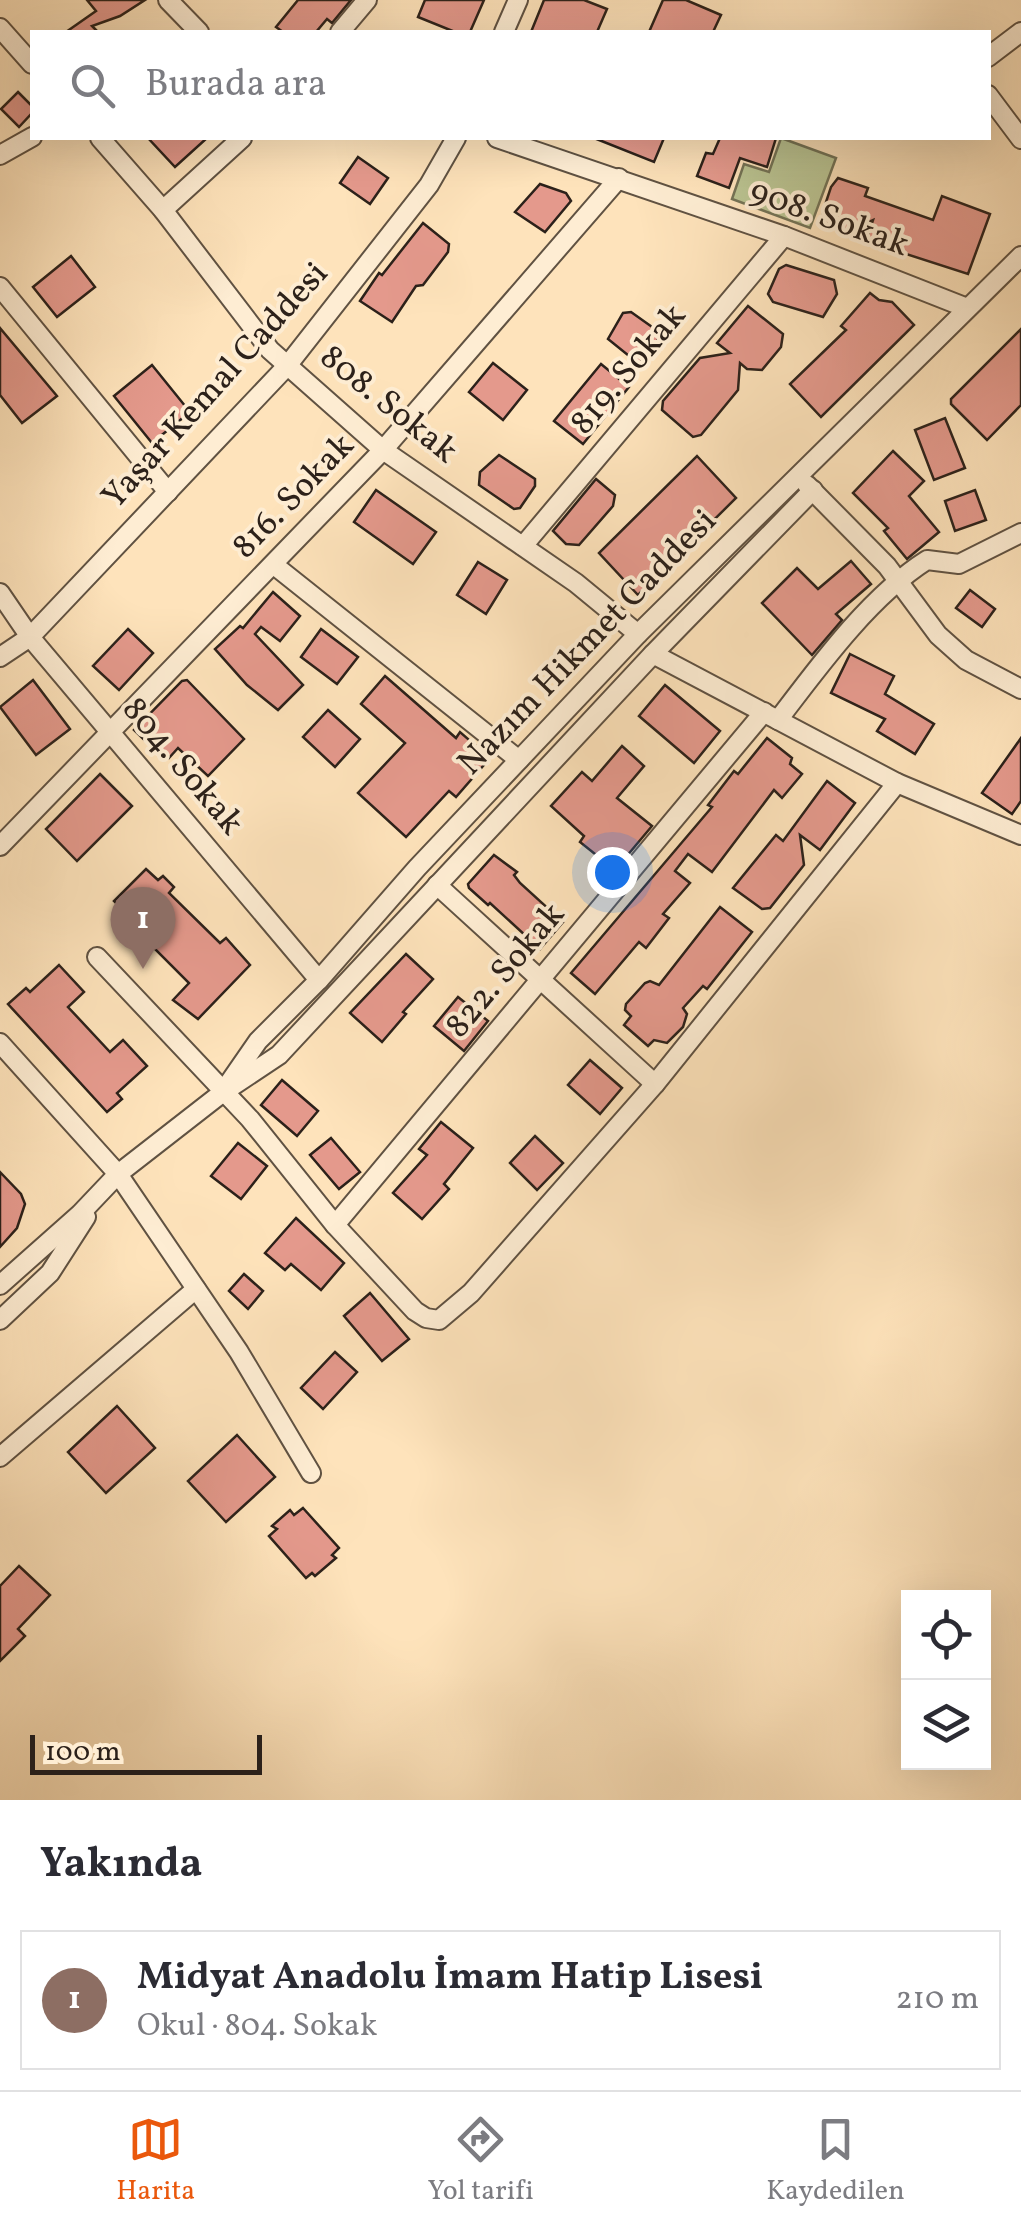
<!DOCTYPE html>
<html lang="tr">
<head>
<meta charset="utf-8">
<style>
  body { margin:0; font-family:Vollkorn,serif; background:#f7f7f7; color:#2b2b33 }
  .controls { position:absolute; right:30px; bottom:30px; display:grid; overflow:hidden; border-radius:0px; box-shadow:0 10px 40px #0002 }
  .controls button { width:90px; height:90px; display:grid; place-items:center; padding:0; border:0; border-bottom:2px solid #e1e1e2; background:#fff; color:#2b2b33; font:50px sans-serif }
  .scale { position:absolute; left:30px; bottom:25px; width:232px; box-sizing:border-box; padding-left:10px; border:5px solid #2c211a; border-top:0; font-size:28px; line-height:35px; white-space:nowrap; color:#2c211a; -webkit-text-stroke:8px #feedd3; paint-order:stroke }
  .you { position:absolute; left:612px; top:872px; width:35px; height:35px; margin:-25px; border:8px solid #fff; border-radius:50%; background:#1a73e8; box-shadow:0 0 0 15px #1a73e833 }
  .badge { display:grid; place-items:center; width:65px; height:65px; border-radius:50%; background:#ea580c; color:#fff; font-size:32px; font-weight:700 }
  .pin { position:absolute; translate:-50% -82px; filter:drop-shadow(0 2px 5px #0008) }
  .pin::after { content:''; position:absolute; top:52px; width:35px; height:30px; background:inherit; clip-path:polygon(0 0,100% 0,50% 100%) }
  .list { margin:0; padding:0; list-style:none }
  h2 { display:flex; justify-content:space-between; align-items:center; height:130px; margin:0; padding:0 40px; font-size:42px }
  h2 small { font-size:32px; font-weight:400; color:#7c7c81 }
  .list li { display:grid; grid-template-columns:65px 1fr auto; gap:30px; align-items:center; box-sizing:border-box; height:140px; margin:0 20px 20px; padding:0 20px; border:2px solid #e1e1e2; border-radius:0px }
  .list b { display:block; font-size:38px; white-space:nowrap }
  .list p { margin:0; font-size:32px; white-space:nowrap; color:#7c7c81 }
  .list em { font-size:32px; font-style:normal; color:#7c7c81 }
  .icon { flex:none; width:55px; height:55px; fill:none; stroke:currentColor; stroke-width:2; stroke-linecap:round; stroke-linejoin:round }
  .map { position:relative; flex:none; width:1021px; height:1800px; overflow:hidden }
  .search { position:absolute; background:#fff; box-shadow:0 10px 40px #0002; left:30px; right:30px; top:30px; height:110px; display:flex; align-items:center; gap:25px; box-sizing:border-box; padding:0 35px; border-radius:0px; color:#7c7c81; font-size:38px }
  .sheet { height:290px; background:#fff }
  nav { display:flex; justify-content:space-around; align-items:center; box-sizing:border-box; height:140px; border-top:2px solid #e1e1e2; background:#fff; font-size:28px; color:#7c7c81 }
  nav a { display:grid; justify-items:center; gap:5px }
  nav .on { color:#ea580c }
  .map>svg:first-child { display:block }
  .green { fill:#bbc593; stroke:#747356; stroke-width:2.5 }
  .building { fill:#e4998c; stroke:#2c211a; stroke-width:2.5 }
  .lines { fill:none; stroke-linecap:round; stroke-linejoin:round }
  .minor-casing { stroke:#605242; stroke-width:22 }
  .minor { stroke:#feedd3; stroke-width:18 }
  .labels { text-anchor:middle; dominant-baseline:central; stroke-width:8; stroke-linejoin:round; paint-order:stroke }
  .street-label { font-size:35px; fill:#2c211a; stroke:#feedd3 }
</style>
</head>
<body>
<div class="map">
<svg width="1021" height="1800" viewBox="0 0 1021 1800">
  <rect width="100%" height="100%" fill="#fee3bb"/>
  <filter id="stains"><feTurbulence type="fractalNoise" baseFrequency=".002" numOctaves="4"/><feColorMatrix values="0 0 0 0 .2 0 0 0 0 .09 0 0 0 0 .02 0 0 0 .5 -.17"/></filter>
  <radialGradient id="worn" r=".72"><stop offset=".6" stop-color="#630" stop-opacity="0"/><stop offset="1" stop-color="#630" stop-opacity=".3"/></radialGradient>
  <path class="green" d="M781 138 836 158 810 228 732 199 744 164 769 172Z"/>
  <g class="building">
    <path d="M87 0H145L120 16 92 26 98 32H66L96 11Z"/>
    <path d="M298 0H351L332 23 327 19 316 32H283L276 27Z"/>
    <path d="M425 0H484L470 32H455L418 17Z"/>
    <path d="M544 0H584L607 9 597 32H531Z"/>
    <path d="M663 0H686L721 15 713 32H649Z"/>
    <path d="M18 92 32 106V113L19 127 1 109Z"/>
    <path d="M148 138H207L175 167Z"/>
    <path d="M594 138H664L654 162Z"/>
    <path d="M720 138H776L767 167 740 158 729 188 697 176 706 153 713 154Z"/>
    <path d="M358 157 388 178 370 204 340 183Z"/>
    <path d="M838 178 868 188 865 196 933 220 942 196 990 214 968 274 866 241 873 220 849 231 823 222V211L831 187Z"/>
    <path d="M540 184 566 193 571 201 545 232 515 212Z"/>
    <path d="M423 223 449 244 448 252 423 285 416 286 392 322 360 301 379 273 382 275Z"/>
    <path d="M71 256 95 287 57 317 33 287Z"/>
    <path d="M786 265 834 280 837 294 823 317 773 302 768 294 779 269Z"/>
    <path d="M870 293 879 300 892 302 914 325 821 417 790 384 846 330 841 326Z"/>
    <path d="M748 306 783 334 781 347 762 370 747 369 740 363 738 390 701 435 693 437 662 410 663 401 700 358 730 353 717 343Z"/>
    <path d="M631 312 662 334 657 341 660 343 647 362 643 359 639 364 608 339 623 313Z"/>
    <path d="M0 328 57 396 22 423 0 395Z"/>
    <path d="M1021 329V405L987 440 951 404V399Z"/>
    <path d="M493 363 527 390 503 420 469 392Z"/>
    <path d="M601 364 629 387 583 444 554 421Z"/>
    <path d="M152 365 190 412 152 443 114 396Z"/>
    <path d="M945 418 965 468 934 480 915 430Z"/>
    <path d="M893 451 924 481 909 496 939 532 907 559 884 531 888 528 853 493Z"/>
    <path d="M499 455 535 479V486L520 508 514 509 479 485 480 472Z"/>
    <path d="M697 456 736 498 638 595 599 553Z"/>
    <path d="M596 479 615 495 613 506 579 545 566 544 553 531Z"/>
    <path d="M376 490 436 532 413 564 354 522Z"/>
    <path d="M975 490 986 520 955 531 945 501Z"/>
    <path d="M851 561 871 584 836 614 842 620 812 655 762 603 797 568 818 589Z"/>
    <path d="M478 562 507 580 486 614 457 595Z"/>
    <path d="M970 590 995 609 982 627 956 608Z"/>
    <path d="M273 592 300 616 280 641 261 627 255 634 303 685 278 710 247 685 215 649 240 626 243 628Z"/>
    <path d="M128 629 153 653 119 690 93 666Z"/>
    <path d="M321 629 358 657 337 684 301 657Z"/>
    <path d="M850 654 894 676 885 694 934 724 915 754 877 731 885 719 831 693Z"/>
    <path d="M385 676 456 738 460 732 490 758 456 797 449 791 406 837 358 793 405 743 361 704Z"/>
    <path d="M33 680 70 729 36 755 0 707Z"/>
    <path d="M187 680 244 739 208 776 178 748 169 758 164 753 161 756 134 730 182 681Z"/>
    <path d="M665 685 720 731 694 763 639 716Z"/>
    <path d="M328 710 360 739 335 767 303 737Z"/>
    <path d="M767 738 792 758 790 764 802 774 782 798 774 790 712 872 688 854 675 871 690 883 663 914 669 918 646 948 639 942 595 994 571 973 712 807 708 805 734 771 738 774Z"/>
    <path d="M1021 738V801L1012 814 982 793Z"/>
    <path d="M622 746 644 766 617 798 652 826 615 870 580 842 584 836 551 806 582 772 592 781Z"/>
    <path d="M100 774 132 806 77 861 46 829Z"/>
    <path d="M827 781 855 803 820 850 800 835 804 865 770 908 762 909 733 888 776 835 783 841Z"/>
    <path d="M494 855 517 872 514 875 520 883 563 922 540 949 490 903 488 905 469 888 468 884Z"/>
    <path d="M146 869 158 880 163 876 174 887 169 893 220 943 226 938 250 965 198 1019 173 1000 189 983 123 917 126 913 114 901Z"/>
    <path d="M720 907 752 932 707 989 703 986 683 1008 687 1014 683 1027 667 1043 654 1040 648 1046 624 1025 631 1016 625 1010 626 1004 645 983 650 981 659 985Z"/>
    <path d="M406 954 433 979 403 1012 406 1014 382 1042 350 1013Z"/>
    <path d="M59 965 84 992 68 1007 110 1052 123 1040 147 1066 117 1093 122 1099 107 1112 8 1004 26 988 30 992Z"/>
    <path d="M458 997 488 1021 464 1051 434 1026Z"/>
    <path d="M590 1060 622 1088 600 1114 568 1085Z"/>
    <path d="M282 1080 318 1111 297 1136 261 1105Z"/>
    <path d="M441 1122 473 1148 444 1184 449 1189 422 1219 393 1193 427 1155 419 1149Z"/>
    <path d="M535 1136 563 1163 537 1190 510 1163Z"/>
    <path d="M331 1138 360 1172 339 1189 310 1155Z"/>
    <path d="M238 1143 267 1166 241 1199 211 1176Z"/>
    <path d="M0 1172 21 1194 25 1204 17 1228 0 1247Z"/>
    <path d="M296 1218 344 1263 321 1290 291 1264 285 1270 265 1253Z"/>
    <path d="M244 1274 263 1291 248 1309 229 1291Z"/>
    <path d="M370 1293 409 1339 382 1361 344 1316Z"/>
    <path d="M335 1352 357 1372 323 1409 301 1388Z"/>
    <path d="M117 1406 155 1448 106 1493 68 1452Z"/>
    <path d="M237 1435 275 1477 226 1522 188 1481Z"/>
    <path d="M303 1508 339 1548 332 1555 336 1558 315 1576 312 1573 306 1578 269 1536 277 1529 272 1526 290 1510 294 1515Z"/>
    <path d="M19 1566 50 1595 18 1629 25 1636 0 1661V1586Z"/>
  </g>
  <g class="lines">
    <g class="minor-casing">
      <g id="minor">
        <path d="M168 0 199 32"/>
        <path d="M0 28 32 64"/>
        <path d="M340 32 367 0"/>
        <path d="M504 32 518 0"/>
        <path d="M988 57 1021 32"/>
        <path d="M988 95 1021 139"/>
        <path d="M100 138 163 210 270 350 383 450 576 583 638 634"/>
        <path d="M497 138 784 236 967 308"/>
        <path d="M0 155 32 137"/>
        <path d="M163 210 242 138"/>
        <path d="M0 287 168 492"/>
        <path d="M807 485 887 566 938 635 966 660 1021 689"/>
        <path d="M523 546 784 236"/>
        <path d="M274 565 519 760"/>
        <path d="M0 593 30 637 319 980"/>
        <path d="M653 654 897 783 1021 835"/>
        <path d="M0 657 30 637 287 366 429 185 456 138"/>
        <path d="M778 720C819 666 870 596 927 560L959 564 1021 533"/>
        <path d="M0 846 383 450 619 178"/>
        <path d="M437 885 655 1084"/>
        <path d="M97 957 250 1119 335 1225 415 1311 426 1318 439 1320 471 1293 655 1084 897 783"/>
        <path d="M0 1043 118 1174 239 1352 311 1473"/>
        <path d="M231 1087 279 1055 653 654 813 490"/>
        <path d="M335 1225 764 712"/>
        <path d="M0 1285 80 1214 118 1174 222 1093 258 1041 319 980 417 868 638 634 1021 256"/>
        <path d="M0 1320 50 1273 86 1217"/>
        <path d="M0 1457 196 1289"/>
      </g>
    </g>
    <use href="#minor" class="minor"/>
  </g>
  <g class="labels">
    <g class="street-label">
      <text transform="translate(829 219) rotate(20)">908. Sokak</text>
      <text transform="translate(629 370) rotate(-50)">819. Sokak</text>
      <text transform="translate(216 386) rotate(-48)">Yaşar Kemal Caddesi</text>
      <text transform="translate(388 405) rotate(39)">808. Sokak</text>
      <text transform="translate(294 497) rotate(-46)">816. Sokak</text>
      <text transform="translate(588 643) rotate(-46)">Nazım Hikmet Caddesi</text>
      <text transform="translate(182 767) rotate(50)">804. Sokak</text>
      <text transform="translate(506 971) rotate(-50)">822. Sokak</text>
    </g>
  </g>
  <rect width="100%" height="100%" filter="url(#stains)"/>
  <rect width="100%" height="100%" fill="url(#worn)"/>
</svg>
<div class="controls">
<button><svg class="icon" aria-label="locate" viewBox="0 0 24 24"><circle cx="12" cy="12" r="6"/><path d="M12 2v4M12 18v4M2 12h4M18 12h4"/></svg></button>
<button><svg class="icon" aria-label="layers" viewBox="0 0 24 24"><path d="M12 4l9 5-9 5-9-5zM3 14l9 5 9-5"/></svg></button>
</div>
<div class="scale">100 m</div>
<div class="you"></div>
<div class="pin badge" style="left:143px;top:969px;background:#8d6e63">1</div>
<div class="search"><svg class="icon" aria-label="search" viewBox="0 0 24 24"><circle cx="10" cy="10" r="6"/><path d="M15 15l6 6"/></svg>Burada ara</div>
</div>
<section class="sheet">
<h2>Yakında<small></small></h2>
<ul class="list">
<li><span class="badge" style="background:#8d6e63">1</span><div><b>Midyat Anadolu İmam Hatip Lisesi</b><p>Okul · 804. Sokak</p></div><em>210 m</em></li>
</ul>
</section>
<nav>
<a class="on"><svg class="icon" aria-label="map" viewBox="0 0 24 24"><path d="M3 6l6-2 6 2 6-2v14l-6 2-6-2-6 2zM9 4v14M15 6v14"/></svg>Harita</a>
<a><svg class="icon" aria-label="directions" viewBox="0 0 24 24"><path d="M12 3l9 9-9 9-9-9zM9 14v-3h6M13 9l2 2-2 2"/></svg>Yol tarifi</a>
<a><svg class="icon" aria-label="saved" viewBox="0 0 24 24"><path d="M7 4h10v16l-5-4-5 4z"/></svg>Kaydedilen</a>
</nav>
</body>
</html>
